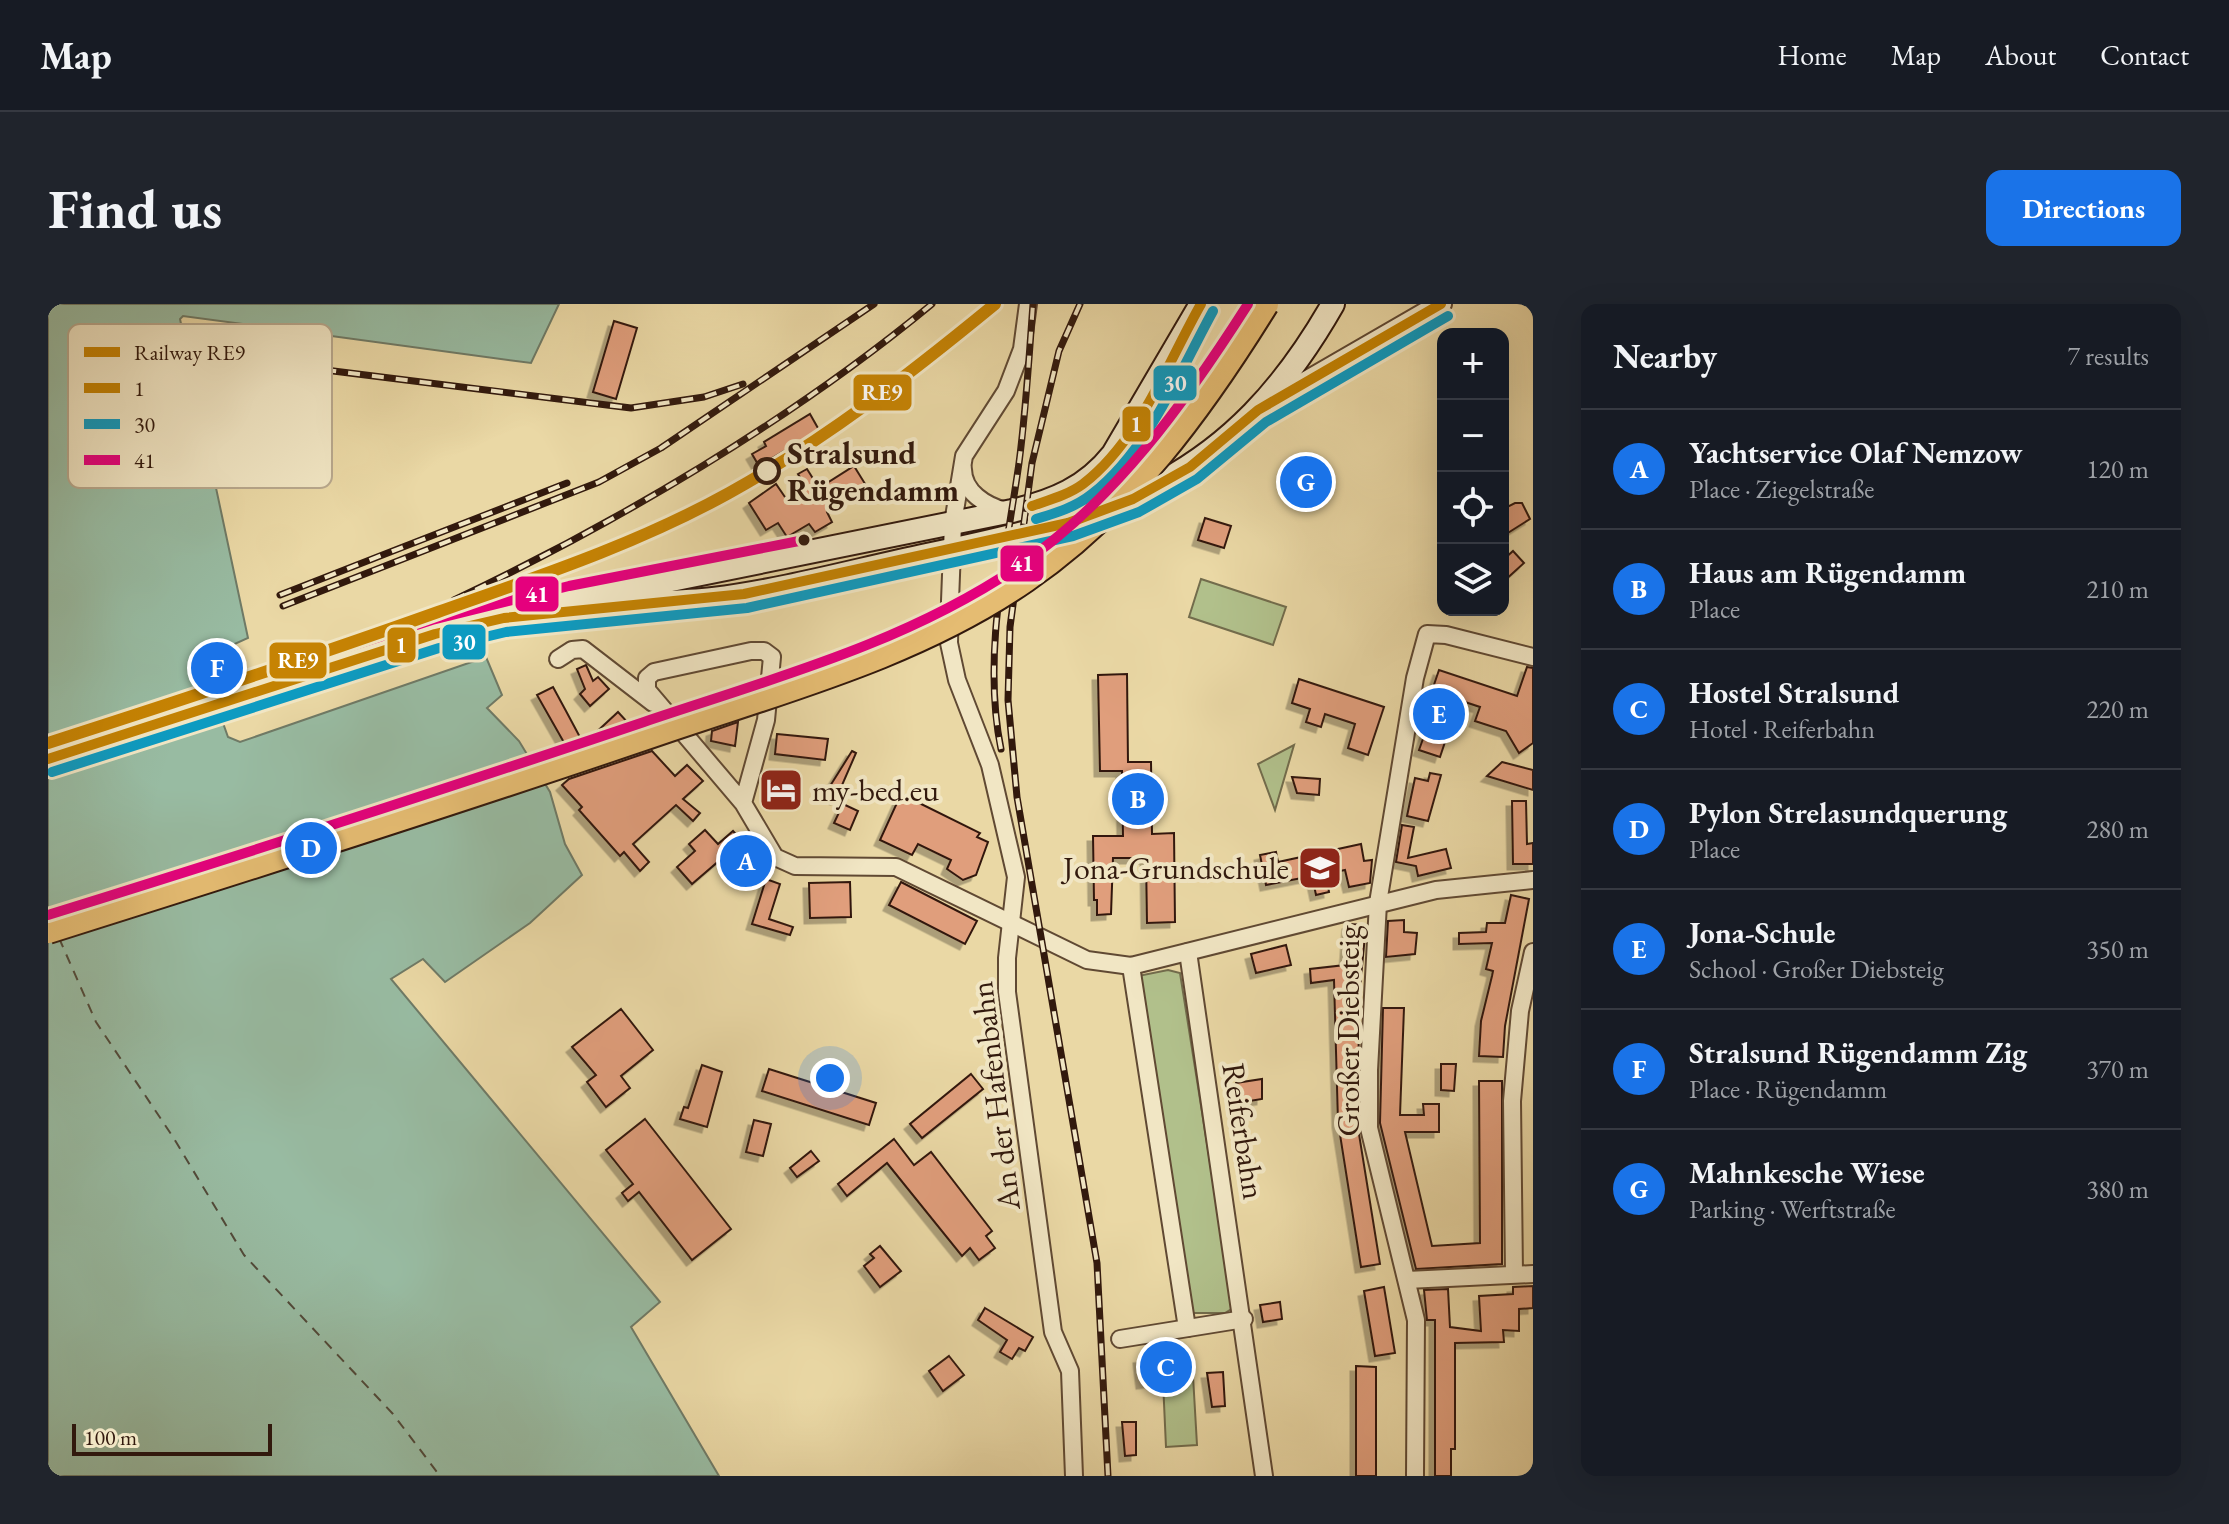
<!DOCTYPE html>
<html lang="en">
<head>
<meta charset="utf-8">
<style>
  body { margin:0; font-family:"EB Garamond",serif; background:#20242c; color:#f1f3f6 }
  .controls { position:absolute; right:24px; top:24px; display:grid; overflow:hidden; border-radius:16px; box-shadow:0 8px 32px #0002 }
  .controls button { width:72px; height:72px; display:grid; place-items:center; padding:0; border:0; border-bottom:2px solid #363941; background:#171b24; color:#f1f3f6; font:40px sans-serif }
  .scale { position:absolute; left:24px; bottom:20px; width:200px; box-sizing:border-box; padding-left:8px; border:4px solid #32190d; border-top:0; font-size:22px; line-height:28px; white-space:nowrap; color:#32190d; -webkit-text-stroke:6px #f1e6c4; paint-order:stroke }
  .you { position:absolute; left:782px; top:774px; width:28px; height:28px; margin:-20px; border:6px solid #fff; border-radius:50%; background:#1a73e8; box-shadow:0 0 0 12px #1a73e833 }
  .badge { display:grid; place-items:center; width:52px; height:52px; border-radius:50%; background:#1a73e8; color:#fff; font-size:26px; font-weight:700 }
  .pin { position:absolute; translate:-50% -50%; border:4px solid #fff; box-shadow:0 2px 8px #0006 }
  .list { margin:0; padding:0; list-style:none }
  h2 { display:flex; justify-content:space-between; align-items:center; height:104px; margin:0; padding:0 32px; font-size:34px }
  h2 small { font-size:26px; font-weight:400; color:#9ea1a6 }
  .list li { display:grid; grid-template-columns:52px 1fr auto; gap:24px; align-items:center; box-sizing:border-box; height:120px; padding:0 32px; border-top:2px solid #363941 }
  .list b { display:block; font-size:30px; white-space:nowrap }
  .list p { margin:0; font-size:26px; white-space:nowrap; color:#9ea1a6 }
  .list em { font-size:26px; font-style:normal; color:#9ea1a6 }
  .icon { flex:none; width:44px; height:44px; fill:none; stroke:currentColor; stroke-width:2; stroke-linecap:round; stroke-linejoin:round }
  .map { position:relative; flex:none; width:1485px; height:1172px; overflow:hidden; border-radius:16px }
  header { display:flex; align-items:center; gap:48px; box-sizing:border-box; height:112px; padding:0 40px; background:#171b24; border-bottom:2px solid #363941 }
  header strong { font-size:38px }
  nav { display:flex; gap:44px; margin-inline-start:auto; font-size:28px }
  .intro { display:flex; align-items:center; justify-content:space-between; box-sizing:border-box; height:192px; padding:0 48px }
  h1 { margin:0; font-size:56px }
  .button { padding:20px 36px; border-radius:16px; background:#1a73e8; color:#fff; font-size:28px; font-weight:700 }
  main { display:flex; gap:48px; padding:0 48px }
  aside { flex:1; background:#171b24; border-radius:16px; box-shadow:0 8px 32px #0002 }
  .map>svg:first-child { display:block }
  .green { fill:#b1c08b; stroke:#726c4c; stroke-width:2 }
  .water { fill:#98bba2; stroke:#6f7a66; stroke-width:2 }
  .pier { fill:#ead8a5 }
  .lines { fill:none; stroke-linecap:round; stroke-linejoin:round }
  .ferry { stroke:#514a3a; stroke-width:2; stroke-dasharray:10 8; stroke-linecap:butt }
  .building { fill:#e09e7b; stroke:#32190d; stroke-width:2; filter:url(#shadow) }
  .minor-casing { stroke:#604933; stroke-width:20 }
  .tertiary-casing { stroke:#604933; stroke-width:24 }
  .secondary-casing { stroke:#32190d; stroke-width:26 }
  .minor { stroke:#f1e6c4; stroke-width:16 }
  .tertiary { stroke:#f1e6c4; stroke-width:20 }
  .secondary { stroke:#f1e6c4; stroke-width:22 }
  .rail-casing { stroke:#32190d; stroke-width:7 }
  .rail { stroke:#f1e6c4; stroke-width:4; stroke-dasharray:12; stroke-linecap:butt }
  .trunk-bridge-casing { stroke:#32190d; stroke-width:30; stroke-linecap:butt }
  .trunk-bridge { stroke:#e5bc72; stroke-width:26 }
  .bus-1-casing { stroke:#f1e6c4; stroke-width:16 }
  .bus-2-casing { stroke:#f1e6c4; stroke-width:16 }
  .bus-3-casing { stroke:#f1e6c4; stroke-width:16 }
  .bus-1 { stroke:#c38203; stroke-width:10 }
  .bus-2 { stroke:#0d9bc1; stroke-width:10 }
  .bus-3 { stroke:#e5007d; stroke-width:10 }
  .rail-1-casing { stroke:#f1e6c4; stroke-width:18 }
  .rail-1 { stroke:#c68303; stroke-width:12 }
  .stop-dot { fill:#f1e6c4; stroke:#32190d; stroke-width:4 }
  .bus-dot { fill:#32190d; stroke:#f1e6c4; stroke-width:3 }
  .labels { text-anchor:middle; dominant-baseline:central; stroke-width:8; stroke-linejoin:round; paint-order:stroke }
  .stop-label { font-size:32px; font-weight:bold; fill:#32190d; stroke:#f1e6c4; text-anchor:start }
  .poi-label { font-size:32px; fill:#32190d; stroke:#f1e6c4; text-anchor:start }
  .street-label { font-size:32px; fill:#32190d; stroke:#f1e6c4 }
  .key { fill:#f1e6c4; stroke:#b8a88d; stroke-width:2 }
  .key-label { font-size:22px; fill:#32190d }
  .line-badge { stroke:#f1e6c4; stroke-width:3 }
  .badge-label { font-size:22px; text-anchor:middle; font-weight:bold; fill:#fff }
</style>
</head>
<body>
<header>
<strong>Map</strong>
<nav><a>Home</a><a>Map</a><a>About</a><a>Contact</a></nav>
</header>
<div class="intro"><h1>Find us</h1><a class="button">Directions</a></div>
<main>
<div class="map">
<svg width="1485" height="1172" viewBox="0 0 1485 1172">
  <defs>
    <filter id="shadow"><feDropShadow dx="-5.5" dy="5.5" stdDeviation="0" flood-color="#0004"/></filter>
  </defs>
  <rect width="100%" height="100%" fill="#ead8a5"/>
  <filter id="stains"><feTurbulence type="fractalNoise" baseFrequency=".0025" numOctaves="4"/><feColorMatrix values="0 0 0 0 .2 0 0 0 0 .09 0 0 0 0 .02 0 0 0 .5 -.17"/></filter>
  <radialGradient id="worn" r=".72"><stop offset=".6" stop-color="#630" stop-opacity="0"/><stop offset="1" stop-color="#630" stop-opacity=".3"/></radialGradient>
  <g class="green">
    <path d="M1153 275 1238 303 1225 341 1141 313Z"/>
    <path d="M1246 441 1227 506 1210 460Z"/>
    <path d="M1120 666 1132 669 1185 1004 1177 1009H1142L1090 672Z"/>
    <path d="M1145 1072 1149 1141 1118 1143 1115 1077Z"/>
  </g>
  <path class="water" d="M0 0H511L483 59 135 12 132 15 200 334 160 352 155 363 180 433 192 438 438 353 454 391 439 404 471 437 502 488 517 540 534 571 482 619 397 678 375 655 343 675 612 998 583 1023 671 1172H0Z"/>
  <path class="pier" d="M165 378 177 412 0 469V431Z"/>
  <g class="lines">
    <path class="ferry" d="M11 634 48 718 125 833 196 951 345 1110 392 1172"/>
  </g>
  <g class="building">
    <path d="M566 17 589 24 568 95 545 88Z"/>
    <path d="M762 110 771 126 711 162 704 150 718 142 716 138Z"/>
    <path d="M806 162 819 183 815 191H805L779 208 784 218 767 228 761 220 739 233 730 219 718 226 701 199 728 180 739 196 759 184 750 170 759 165 771 184Z"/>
    <path d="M1467 199H1474L1482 215 1455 232V205Z"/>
    <path d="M1157 214 1183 222 1176 244 1150 236Z"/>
    <path d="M1465 247 1476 259 1455 278V256Z"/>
    <path d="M182 351 187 369 163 377 154 375 151 367 156 358Z"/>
    <path d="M538 361 545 377 550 373 561 385 542 402 532 390 537 385 529 365Z"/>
    <path d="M1479 363 1485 364V439L1471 449 1458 427 1427 417 1432 403 1411 396 1392 453 1371 446 1381 418 1374 416 1391 366 1469 392Z"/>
    <path d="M1079 370 1080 458H1103L1104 530 1126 529 1127 618 1099 619 1098 554H1065L1063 610 1049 611V596H1046L1045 532H1075L1074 467H1052L1050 371Z"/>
    <path d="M1251 375 1336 403 1320 451 1300 444 1307 420 1277 410 1273 423 1258 418 1262 405 1244 399Z"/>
    <path d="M505 383 518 407 534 437 518 442 489 391Z"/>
    <path d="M570 408 582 421 541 435Z"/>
    <path d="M690 418 687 442 663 437 664 427Z"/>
    <path d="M729 430 780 435 777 456 727 450Z"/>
    <path d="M604 447 627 472 639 461 655 477 635 495 652 509 645 517 628 501 585 540 601 558 592 567 576 548 572 552 531 506 534 503 514 481 521 475Z"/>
    <path d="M804 447 808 449 788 495 777 490Z"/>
    <path d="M1454 458 1485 466V486L1439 472Z"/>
    <path d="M1382 469 1393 471 1380 517 1359 512 1367 474 1380 477Z"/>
    <path d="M724 470 744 472 741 496 722 494Z"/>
    <path d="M1244 473 1272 475 1271 491 1249 489Z"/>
    <path d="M853 490 932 529 929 533 940 538 928 571 915 576 899 565 903 556 870 540 864 551 832 536Z"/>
    <path d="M1464 497H1478L1479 540 1485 539V560H1465Z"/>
    <path d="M795 500 810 507 802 526 786 519Z"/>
    <path d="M1354 521 1366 523 1360 554 1398 545 1403 564 1370 572 1368 562 1348 558Z"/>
    <path d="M657 526 670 540 685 527 717 563 702 576 679 550 644 580 629 563 647 547 641 540Z"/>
    <path d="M1313 540 1316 557 1324 556 1322 579 1301 583 1297 566 1278 570 1281 588 1268 591 1264 572 1218 581 1212 551 1228 548 1230 558Z"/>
    <path d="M718 575 732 580 721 615 745 623 742 631 704 620Z"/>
    <path d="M802 578 803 613 762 614 761 579Z"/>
    <path d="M853 578 929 617 917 640 841 601Z"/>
    <path d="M1463 591 1481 595 1457 722 1455 753 1431 752 1433 717 1444 672 1445 667 1438 665 1444 639 1411 640V629L1438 628 1439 619H1457Z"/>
    <path d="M1356 616V628L1369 629 1367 650 1338 653 1340 617Z"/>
    <path d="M1300 620 1318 621 1311 694 1310 824 1332 960 1313 963 1290 818 1286 676 1263 679 1262 665 1297 661Z"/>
    <path d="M1238 641 1243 661 1208 669 1203 650Z"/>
    <path d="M1335 704H1356L1352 811H1376L1375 800H1391V828H1357L1384 942 1432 939 1431 777H1454V960L1368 965 1332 819Z"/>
    <path d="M573 705 605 746 573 772 582 784 558 803 539 778 548 771 524 743Z"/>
    <path d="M1393 760H1408L1406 787 1393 786Z"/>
    <path d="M654 761 674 768 659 823 632 815 636 803 640 804Z"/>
    <path d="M721 765 828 799 821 821 714 787Z"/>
    <path d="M923 770 935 785 874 834 862 820Z"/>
    <path d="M1214 775V795L1195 798 1194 789 1184 786 1188 779Z"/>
    <path d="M597 815 683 925 644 956 591 888 580 897 574 889 585 880 558 846Z"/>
    <path d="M706 816 723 820 715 852 698 848Z"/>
    <path d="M846 835 866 861 883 848 944 927 938 932 947 944 931 956 922 944 914 952 839 859 799 892 790 880Z"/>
    <path d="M763 847 771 857 749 873 742 864Z"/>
    <path d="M832 942 853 967 832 983 816 962 826 954 822 950Z"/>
    <path d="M1485 982V1004L1471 1005V1027L1455 1026 1456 1038 1407 1039V1145H1403V1172H1387V1016H1379L1376 986 1400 985 1402 1023 1433 1027 1431 992 1465 990V983Z"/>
    <path d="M1336 983 1347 1049 1327 1052 1316 987Z"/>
    <path d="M1232 998 1234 1015 1215 1018 1212 1001Z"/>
    <path d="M937 1004 985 1033 977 1047 971 1044 964 1055 952 1048 959 1036 930 1016Z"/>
    <path d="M1142 1048 1145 1072 1094 1079 1091 1054Z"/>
    <path d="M901 1052 916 1071 895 1087 881 1067Z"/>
    <path d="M1308 1062 1328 1063V1172H1308Z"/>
    <path d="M1175 1068 1177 1102 1164 1103 1159 1069Z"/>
    <path d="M1074 1118H1088V1151L1077 1152Z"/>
  </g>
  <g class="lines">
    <g class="minor-casing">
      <g id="minor">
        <path d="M980 0 974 45 958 87 916 152 905 219 902 297 901 339 909 376 942 461 968 573 959 654V688L1005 1028 1022 1067 1026 1172"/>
        <path d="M915 165C915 188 938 202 958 207"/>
        <path d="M510 355 524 346 535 345 605 399"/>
        <path d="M695 499 718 416 724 353 716 347H703L606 368 599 374V386L695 499 727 553 747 562 848 563 1039 656 1083 662 1388 586 1485 576"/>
        <path d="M1140 648 1216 1172"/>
        <path d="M1083 662 1139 1024"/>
        <path d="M1466 969 1464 797 1472 707 1485 648"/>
        <path d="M1359 976 1485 970"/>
        <path d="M1072 1035 1196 1015"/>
        <path d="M1367 1172 1368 1016 1321 824V766L1330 599 1367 374 1379 330 1398 331 1485 353"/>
      </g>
    </g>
    <g class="tertiary-casing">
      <path id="tertiary" d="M1213 104 1393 0"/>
    </g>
    <g class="secondary-casing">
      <g id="secondary">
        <path d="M556 302C592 298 629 299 665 295 737 286 808 266 879 251 1068 211 1183 179 1285 0"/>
        <path d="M0 455 387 330 524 296 964 207C1006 197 1038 184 1065 150L1153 0"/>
      </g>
    </g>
    <use href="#minor" class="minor"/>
    <use href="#tertiary" class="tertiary"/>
    <use href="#secondary" class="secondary"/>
    <g class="rail-casing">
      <g id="rail">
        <path d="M1032 0 1011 47 984 159 962 323 960 396 969 493 1049 959 1060 1172"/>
        <path d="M181 54 583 104 656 93 695 80"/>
        <path d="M232 291 519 179"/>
        <path d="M406 296C569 219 745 115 884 0"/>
        <path d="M235 302 551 178 613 144 826 0"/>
        <path d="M953 445C934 352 958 251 971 159 978 106 981 53 985 0"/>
      </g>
    </g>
    <use href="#rail" class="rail"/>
    <g class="trunk-bridge-casing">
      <path id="trunk-bridge" d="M0 626C207 561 414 495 619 425 740 384 870 349 977 275 1080 204 1152 105 1217 0"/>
    </g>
    <use href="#trunk-bridge" class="trunk-bridge"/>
    <g class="bus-1-casing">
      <g id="bus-1">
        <path d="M984 202C1001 196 1020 191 1035 180 1091 137 1119 60 1153 0"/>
        <path d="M0 455 387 330 456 314 696 290 1020 219 1085 195 1142 163 1210 106 1393 0"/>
      </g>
    </g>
    <g class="bus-2-casing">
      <g id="bus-2">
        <path d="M988 215C1008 209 1028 203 1044 190 1101 145 1131 69 1165 7"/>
        <path d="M4 468 391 344 458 328 699 304 1025 232 1091 208 1149 175 1218 118 1400 12"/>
      </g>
    </g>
    <g class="bus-3-casing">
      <g id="bus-3">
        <path d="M0 440 384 316 521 282 756 236"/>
        <path d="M0 611C199 549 398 485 596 418 723 375 855 340 968 264 1066 198 1137 99 1200 0"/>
      </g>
    </g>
    <use href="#bus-1" class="bus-1"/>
    <use href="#bus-2" class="bus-2"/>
    <use href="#bus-3" class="bus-3"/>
    <g class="rail-1-casing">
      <path id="rail-1" d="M0 439C131 397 261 354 390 308 489 273 589 240 681 189 777 136 863 69 947 0"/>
    </g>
    <use href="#rail-1" class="rail-1"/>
  </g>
  <defs>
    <g id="hotel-square" transform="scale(2.3)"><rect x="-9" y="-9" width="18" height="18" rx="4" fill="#8f2418" stroke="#f1e6c4"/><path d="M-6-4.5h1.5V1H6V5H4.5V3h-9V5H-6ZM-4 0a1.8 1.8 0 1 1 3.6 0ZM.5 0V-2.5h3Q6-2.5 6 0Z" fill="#fff"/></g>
    <g id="school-square" transform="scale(2.3)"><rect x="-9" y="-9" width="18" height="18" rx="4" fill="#8f2418" stroke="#f1e6c4"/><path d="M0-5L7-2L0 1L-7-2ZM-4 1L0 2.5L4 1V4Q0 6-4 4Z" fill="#fff"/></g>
  </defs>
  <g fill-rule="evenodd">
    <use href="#hotel-square" x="733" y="486"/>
    <use href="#school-square" x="1272" y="564"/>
  </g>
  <circle class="stop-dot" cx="719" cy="167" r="12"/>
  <circle class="bus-dot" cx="756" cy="236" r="7"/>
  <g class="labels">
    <g class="stop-label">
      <text x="739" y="149">Stralsund<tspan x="739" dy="37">Rügendamm</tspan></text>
    </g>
    <g class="poi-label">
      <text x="764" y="486">my-bed.eu</text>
      <text x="1241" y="564" text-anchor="end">Jona-Grundschule</text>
    </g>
    <g class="street-label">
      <text transform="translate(1300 727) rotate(-90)">Großer Diebsteig</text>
      <text transform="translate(947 792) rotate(-97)">An der Hafenbahn</text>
      <text transform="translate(1196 827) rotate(81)">Reiferbahn</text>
    </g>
  </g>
  <rect x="20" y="20" width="264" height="164" rx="12" class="key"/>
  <rect x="36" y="43" width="36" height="10" fill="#c68303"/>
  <rect x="36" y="79" width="36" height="10" fill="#c38203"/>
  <rect x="36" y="115" width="36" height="10" fill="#0d9bc1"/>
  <rect x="36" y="151" width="36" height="10" fill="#e5007d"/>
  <g class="key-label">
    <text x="86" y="56">Railway RE9</text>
    <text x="86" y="92">1</text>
    <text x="86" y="128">30</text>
    <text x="86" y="164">41</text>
  </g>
  <g class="line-badge">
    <rect x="1104" y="60" width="46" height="38" rx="8" fill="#0d9bc1"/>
    <rect x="804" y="69" width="61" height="39" rx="8" fill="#c68303"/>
    <rect x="1073" y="101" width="31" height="38" rx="8" fill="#c38203"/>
    <rect x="951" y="240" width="46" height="39" rx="8" fill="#e5007d"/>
    <rect x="466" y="271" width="46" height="38" rx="8" fill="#e5007d"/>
    <rect x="393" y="319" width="46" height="38" rx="8" fill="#0d9bc1"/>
    <rect x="338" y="322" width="31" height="38" rx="8" fill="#c38203"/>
    <rect x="220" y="337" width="60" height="39" rx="8" fill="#c68303"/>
  </g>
  <g class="badge-label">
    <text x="1127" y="87">30</text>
    <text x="834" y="96">RE9</text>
    <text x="1088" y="128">1</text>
    <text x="974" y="267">41</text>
    <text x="489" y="298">41</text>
    <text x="416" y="346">30</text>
    <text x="353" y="349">1</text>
    <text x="250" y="364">RE9</text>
  </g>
  <rect width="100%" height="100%" filter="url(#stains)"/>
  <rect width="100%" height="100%" fill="url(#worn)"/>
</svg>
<div class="controls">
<button>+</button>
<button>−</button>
<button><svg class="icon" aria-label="locate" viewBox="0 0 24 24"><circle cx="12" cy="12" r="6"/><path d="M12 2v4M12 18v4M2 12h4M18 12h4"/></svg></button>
<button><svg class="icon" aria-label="layers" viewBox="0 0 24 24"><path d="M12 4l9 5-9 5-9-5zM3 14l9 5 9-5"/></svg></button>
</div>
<div class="scale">100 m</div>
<div class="you"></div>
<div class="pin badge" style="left:698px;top:557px">A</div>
<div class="pin badge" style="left:1090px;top:495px">B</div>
<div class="pin badge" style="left:1118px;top:1063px">C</div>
<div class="pin badge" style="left:263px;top:544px">D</div>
<div class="pin badge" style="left:1391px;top:410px">E</div>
<div class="pin badge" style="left:169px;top:364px">F</div>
<div class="pin badge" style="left:1258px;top:178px">G</div>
</div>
<aside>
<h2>Nearby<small>7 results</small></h2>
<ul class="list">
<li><span class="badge">A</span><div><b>Yachtservice Olaf Nemzow</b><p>Place · Ziegelstraße</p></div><em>120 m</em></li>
<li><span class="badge">B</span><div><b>Haus am Rügendamm</b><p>Place</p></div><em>210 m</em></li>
<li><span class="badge">C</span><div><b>Hostel Stralsund</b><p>Hotel · Reiferbahn</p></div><em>220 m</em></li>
<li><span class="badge">D</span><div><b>Pylon Strelasundquerung</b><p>Place</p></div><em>280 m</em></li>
<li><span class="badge">E</span><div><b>Jona-Schule</b><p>School · Großer Diebsteig</p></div><em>350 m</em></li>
<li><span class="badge">F</span><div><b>Stralsund Rügendamm Zig</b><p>Place · Rügendamm</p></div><em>370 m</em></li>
<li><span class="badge">G</span><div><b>Mahnkesche Wiese</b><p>Parking · Werftstraße</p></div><em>380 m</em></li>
</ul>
</aside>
</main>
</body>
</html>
